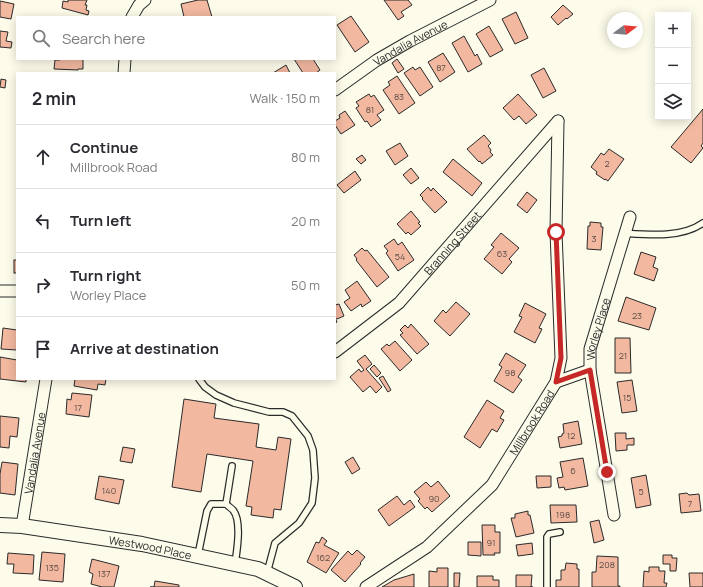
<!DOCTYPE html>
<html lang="en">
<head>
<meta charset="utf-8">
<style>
  body { margin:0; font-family:Manrope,sans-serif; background:#f2f2f3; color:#2b2b33 }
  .controls { position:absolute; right:12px; top:12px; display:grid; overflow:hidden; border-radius:0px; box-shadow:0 2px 10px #0003 }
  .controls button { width:36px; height:36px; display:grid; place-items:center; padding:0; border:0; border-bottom:1px solid #e1e1e2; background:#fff; color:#2b2b33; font:20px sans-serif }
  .compass { position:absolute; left:607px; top:12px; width:36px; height:36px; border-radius:50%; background:#fff; box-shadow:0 2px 10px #0003; rotate:74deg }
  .stop { position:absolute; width:12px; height:12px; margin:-9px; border:3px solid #c62828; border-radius:50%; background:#fff }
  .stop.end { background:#c62828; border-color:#fff; box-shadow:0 1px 4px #0008 }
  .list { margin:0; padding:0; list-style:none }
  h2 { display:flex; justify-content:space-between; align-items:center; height:52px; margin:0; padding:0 16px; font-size:17px }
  h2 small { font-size:13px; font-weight:400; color:#7c7c81 }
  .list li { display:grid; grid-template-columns:26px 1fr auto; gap:12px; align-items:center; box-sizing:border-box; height:64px; padding:0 16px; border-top:1px solid #e1e1e2 }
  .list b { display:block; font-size:15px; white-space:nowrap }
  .list p { margin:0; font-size:13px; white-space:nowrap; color:#7c7c81 }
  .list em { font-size:13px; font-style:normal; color:#7c7c81 }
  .icon { flex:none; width:22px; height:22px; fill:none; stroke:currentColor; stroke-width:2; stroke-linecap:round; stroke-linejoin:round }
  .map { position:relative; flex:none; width:703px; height:587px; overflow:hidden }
  .search { position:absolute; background:#fff; box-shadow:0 2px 10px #0003; left:16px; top:16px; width:320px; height:44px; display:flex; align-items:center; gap:10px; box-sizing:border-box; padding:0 14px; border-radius:0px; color:#7c7c81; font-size:15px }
  .panel { position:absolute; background:#fff; box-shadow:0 2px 10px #0003; left:16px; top:72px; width:320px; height:308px; border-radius:0px }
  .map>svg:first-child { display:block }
  .building { fill:#f2b8a0; stroke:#2b2b2b }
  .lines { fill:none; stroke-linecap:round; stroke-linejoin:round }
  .service-casing { stroke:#2b2b2b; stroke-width:8 }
  .minor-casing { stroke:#2b2b2b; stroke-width:13 }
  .tertiary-casing { stroke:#2b2b2b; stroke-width:16 }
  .service { stroke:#fdfbea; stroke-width:5.5 }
  .minor { stroke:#fdfbea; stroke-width:11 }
  .tertiary { stroke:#fdfbea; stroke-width:14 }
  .route { stroke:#c62828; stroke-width:5 }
  .labels { text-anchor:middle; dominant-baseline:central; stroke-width:3; stroke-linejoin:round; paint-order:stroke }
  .number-label { font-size:9px; fill:#5d4e48 }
  .street-label { font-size:11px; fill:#2b2b2b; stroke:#fdfbea }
</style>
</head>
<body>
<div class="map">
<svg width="703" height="587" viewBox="0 0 703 587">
  <rect width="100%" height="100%" fill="#fdfbea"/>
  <g class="building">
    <path d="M68 0H87L85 5H87L86 10 89 11 88 15 62 8 63 1 68 2Z"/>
    <path d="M198 0H207L212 17H184L181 4Z"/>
    <path d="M384 0H408L412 5 401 12 404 16 398 20Z"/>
    <path d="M0 1 14 4 11 19 0 17Z"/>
    <path d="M563 5 573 14 567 19 566 18 558 25 551 17Z"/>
    <path d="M516 12 528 38 515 44 502 19Z"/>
    <path d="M351 16 369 42 355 52 337 25Z"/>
    <path d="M489 26 503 50 490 57 476 34Z"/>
    <path d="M0 31 8 32 6 41 12 42 11 48 0 47Z"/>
    <path d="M464 36 475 56 477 54 482 64 468 72 452 43Z"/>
    <path d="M443 53 455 72 440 82 428 62Z"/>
    <path d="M60 59H83V69H78V70L54 69 55 60H60Z"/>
    <path d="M294 59H313L320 70 316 73H303Z"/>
    <path d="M397 59 404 69 398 73 392 63Z"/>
    <path d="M286 65 290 73H273Z"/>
    <path d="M413 67 415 70 420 67 433 87 420 96 404 73Z"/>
    <path d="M544 68 556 91 543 98 531 75Z"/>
    <path d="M397 76 415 103 399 114 383 90 390 85 388 82Z"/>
    <path d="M1 79 6 80 5 88 0 87Z"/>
    <path d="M369 94 371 97 374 95 384 110 377 115 381 120 371 127 367 121 365 122 356 108 359 106 356 102Z"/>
    <path d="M518 94 537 115 526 124 519 116 514 120 503 108Z"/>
    <path d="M703 109V143L701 146 703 148 691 163 671 147Z"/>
    <path d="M345 111 355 125 341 134 335 125V121L340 118 339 115Z"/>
    <path d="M484 135 491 143 488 146 491 150 490 152 493 155 482 164 480 161 479 162 467 149Z"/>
    <path d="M400 143 408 156 395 165 386 151Z"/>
    <path d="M609 149 624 159 608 181 605 179V180L596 174 597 172 591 167 601 153 604 155Z"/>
    <path d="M362 155 366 160 361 164 356 159Z"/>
    <path d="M453 159 482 183 472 196 443 172Z"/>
    <path d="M411 168 419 178 411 184 403 175Z"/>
    <path d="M355 171 361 180 344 193 337 185Z"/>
    <path d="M428 187 431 191 433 188 447 202 435 213 422 199 423 198 420 195Z"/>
    <path d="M527 192 537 200 527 213 517 205Z"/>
    <path d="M411 211 420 222 418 223 421 226 411 235 408 232 406 234 397 224Z"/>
    <path d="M590 222 601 223V227H603L601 250 587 249 588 226H590Z"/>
    <path d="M501 233 519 248 509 259 512 262 502 274 484 259 494 247 491 245Z"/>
    <path d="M394 239 398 245 402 242 414 260 398 271 386 253 388 251 384 246Z"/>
    <path d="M362 248 365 251 367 250 389 277 377 287 356 260 357 259 354 255Z"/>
    <path d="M641 252 656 257 653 267 658 269 654 281 634 274Z"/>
    <rect x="14" y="260" width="3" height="13"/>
    <path d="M357 281 371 301 362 307 361 304 351 311 344 302 350 298 345 290Z"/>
    <path d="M626 297 656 308 649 330 618 321Z"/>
    <path d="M456 302 470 314 450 336 434 321 443 310 446 313Z"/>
    <path d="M525 303 546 314 539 328 542 329 535 343 514 332 522 317 519 316Z"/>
    <path d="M339 304 344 316 337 319 335 318 337 322 335 323V305Z"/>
    <path d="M411 324 429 344 417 354 400 335 403 333 400 330 405 325 408 328Z"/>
    <path d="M3 328 17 330V350L1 349Z"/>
    <path d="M615 338H630L631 373H615Z"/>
    <path d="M395 341 412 360 400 371 381 349 387 344 389 346Z"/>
    <path d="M506 353 526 365 518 377 522 380 513 393 494 381 502 367 499 365Z"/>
    <path d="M365 355 372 364 366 369 382 387 376 393 370 386 363 392 350 377 359 369 361 372 364 370 357 361Z"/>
    <path d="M0 357 17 360V379H26V382L0 379Z"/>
    <path d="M374 365 381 373 377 377 370 369Z"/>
    <path d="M383 376 391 390 388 392 379 378Z"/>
    <path d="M75 379H106L105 385 98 384 97 390 74 386Z"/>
    <path d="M632 380 637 411 622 413 617 382Z"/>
    <path d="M72 393 92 395 89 417 66 414 67 399 71 400Z"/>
    <path d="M184 399 216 404 214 418 259 424 256 447 276 450 278 437 291 439 281 510 274 509 273 518 251 515 252 507 246 506 253 461 207 454 201 492 172 487Z"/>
    <path d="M487 400 504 411 500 418 504 420 497 432 492 429 480 448 464 437Z"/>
    <path d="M0 416 19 418 17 437 10 436 9 448 0 447Z"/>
    <path d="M578 421 582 444 560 448 558 437 562 436V434L564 433 563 424Z"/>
    <path d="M615 433H626V439L634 438V445H627V450L616 451Z"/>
    <path d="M123 447 135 449 132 463 120 461Z"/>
    <path d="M353 457 360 469 352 474 345 462Z"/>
    <path d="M583 458 588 486 565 490 564 487 559 488 557 478 563 477 560 462Z"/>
    <path d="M2 462 18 464 15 495 0 493V474Z"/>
    <path d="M646 475 651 505 636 508 631 478Z"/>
    <path d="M99 476 124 480 119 504 95 499Z"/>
    <path d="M536 476H551V487L537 488Z"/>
    <path d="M438 481 450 496 432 512 427 507 425 509 418 501 420 499 414 492 426 482 431 487Z"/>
    <path d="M687 493 689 495 699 494 701 511 681 513 679 494Z"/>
    <path d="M397 496 404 505 410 500 415 507 389 526 378 510Z"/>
    <path d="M550 505H576L577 522 551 523Z"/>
    <path d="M528 511V515H530L534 533 516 537 511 518H515V514Z"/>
    <path d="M599 520 604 540 594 543 590 522Z"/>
    <path d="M482 525H495V532H500V553H494L495 555H483Z"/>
    <path d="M322 537 327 541 324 545 339 553 326 573 307 562 316 542 319 543Z"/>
    <path d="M468 542H481V556L468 555Z"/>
    <path d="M532 543 533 554 518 556 516 545Z"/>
    <path d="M357 550 365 557 360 563 361 564 345 582 331 570 348 551 352 555Z"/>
    <path d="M42 552 65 554 63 582 39 580Z"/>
    <path d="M8 553 34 555 33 574 13 573 14 564H7Z"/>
    <path d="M663 555H672V558H677L676 571H670V564H663Z"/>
    <path d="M597 556 618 557V586H620V587H592V572H596Z"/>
    <path d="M92 559 119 566 114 587H102L91 584 93 574 89 572Z"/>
    <path d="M566 563 577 564V569H579V587H556V580H561V570H565Z"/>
    <path d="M649 567H659V571H665L664 583H667L666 587H643L644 571 649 572Z"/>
    <path d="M437 568H448V587H429V571L437 572Z"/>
    <path d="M454 573H460L459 587H454Z"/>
    <path d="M689 573H703V587H690Z"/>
    <path d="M414 574V587H382L394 580Z"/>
    <path d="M516 575H532L531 587H533H516Z"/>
    <path d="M477 576H493V580H499V587H477Z"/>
    <path d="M155 581 179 585V587H150H154Z"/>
  </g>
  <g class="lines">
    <g class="service-casing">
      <g id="service">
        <path d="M625 233C650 235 682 238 703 223"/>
        <path d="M199 379 205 387 216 395 234 403 269 412H283L292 416 308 436 313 450 315 478 312 503 299 523 275 543 267 573"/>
        <path d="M226 504 232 466"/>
        <path d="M198 555 207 511 211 504H226C228 506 231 508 233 510 242 521 237 550 235 564"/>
        <path d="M547 587V537L549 534 560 532"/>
      </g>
    </g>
    <g class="minor-casing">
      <g id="minor">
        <path d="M132 17 139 5 145 0"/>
        <path d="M124 73 125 59"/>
        <path id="s1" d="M335 90 377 60 410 41 490 0"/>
        <path d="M0 291H17"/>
        <path id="s2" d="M335 352 399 303 558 121"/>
        <path d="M556 382 590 370"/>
        <path id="s3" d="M614 515 590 370V349L630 217"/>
        <path id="s4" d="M22 526 46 379"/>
        <path id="s5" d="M366 587 427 547 492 485 556 382 561 358 556 232 558 121"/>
      </g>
    </g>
    <g class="tertiary-casing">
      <g id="tertiary">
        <path id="s6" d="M0 525 22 526 142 544 258 569 295 587"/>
      </g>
    </g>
    <use href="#service" class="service"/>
    <use href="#minor" class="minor"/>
    <use href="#tertiary" class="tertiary"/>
  </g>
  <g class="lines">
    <path class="route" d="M556 232 561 358 556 382 590 370 607 472"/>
  </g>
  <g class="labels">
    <g class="number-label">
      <text x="441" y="67">87</text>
      <text x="399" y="96">83</text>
      <text x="370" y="109">81</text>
      <text x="607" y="163">2</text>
      <text x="594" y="238">3</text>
      <text x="502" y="253">63</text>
      <text x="400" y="256">54</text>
      <text x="637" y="315">23</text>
      <text x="623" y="355">21</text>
      <text x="510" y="372">98</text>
      <text x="627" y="397">15</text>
      <text x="78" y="407">17</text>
      <text x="571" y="435">12</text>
      <text x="573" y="470">6</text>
      <text x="109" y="490">140</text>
      <text x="641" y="491">5</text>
      <text x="434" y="498">90</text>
      <text x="690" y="503">7</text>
      <text x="563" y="514">198</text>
      <text x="491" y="542">91</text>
      <text x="323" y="557">162</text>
      <text x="607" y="564">208</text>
      <text x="52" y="567">135</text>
      <text x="104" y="573">137</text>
    </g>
    <g class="street-label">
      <text stroke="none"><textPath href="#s1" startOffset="89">Vandalia Avenue</textPath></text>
      <text stroke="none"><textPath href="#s2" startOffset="161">Branning Street</textPath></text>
      <text stroke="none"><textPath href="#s3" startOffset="189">Worley Place</textPath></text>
      <text stroke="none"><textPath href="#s5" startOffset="237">Millbrook Road</textPath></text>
      <text stroke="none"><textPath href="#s4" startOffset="74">Vandalia Avenue</textPath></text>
      <text stroke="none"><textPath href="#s6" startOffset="152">Westwood Place</textPath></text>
    </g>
  </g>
</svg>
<div class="controls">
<button>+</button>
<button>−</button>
<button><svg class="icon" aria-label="layers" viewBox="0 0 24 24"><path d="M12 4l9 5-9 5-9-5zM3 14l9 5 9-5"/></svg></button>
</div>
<svg class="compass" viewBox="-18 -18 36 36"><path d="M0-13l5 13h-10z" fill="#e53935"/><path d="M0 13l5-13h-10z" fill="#7c7c81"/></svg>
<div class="stop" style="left:556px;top:232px"></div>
<div class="stop end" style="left:607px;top:472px"></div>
<div class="search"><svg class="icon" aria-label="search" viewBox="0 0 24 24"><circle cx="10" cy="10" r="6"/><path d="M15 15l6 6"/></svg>Search here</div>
<section class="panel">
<h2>2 min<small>Walk · 150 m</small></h2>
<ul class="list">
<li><svg class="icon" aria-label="ahead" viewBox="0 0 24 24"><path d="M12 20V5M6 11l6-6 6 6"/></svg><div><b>Continue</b><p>Millbrook Road</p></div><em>80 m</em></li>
<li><svg class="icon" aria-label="left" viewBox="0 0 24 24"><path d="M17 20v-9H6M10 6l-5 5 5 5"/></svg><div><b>Turn left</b></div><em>20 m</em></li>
<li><svg class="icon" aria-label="right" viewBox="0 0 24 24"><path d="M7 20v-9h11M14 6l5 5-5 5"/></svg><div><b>Turn right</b><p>Worley Place</p></div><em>50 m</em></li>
<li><svg class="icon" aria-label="arrive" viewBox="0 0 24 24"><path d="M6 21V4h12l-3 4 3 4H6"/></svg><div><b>Arrive at destination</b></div></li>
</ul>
</section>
</div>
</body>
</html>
